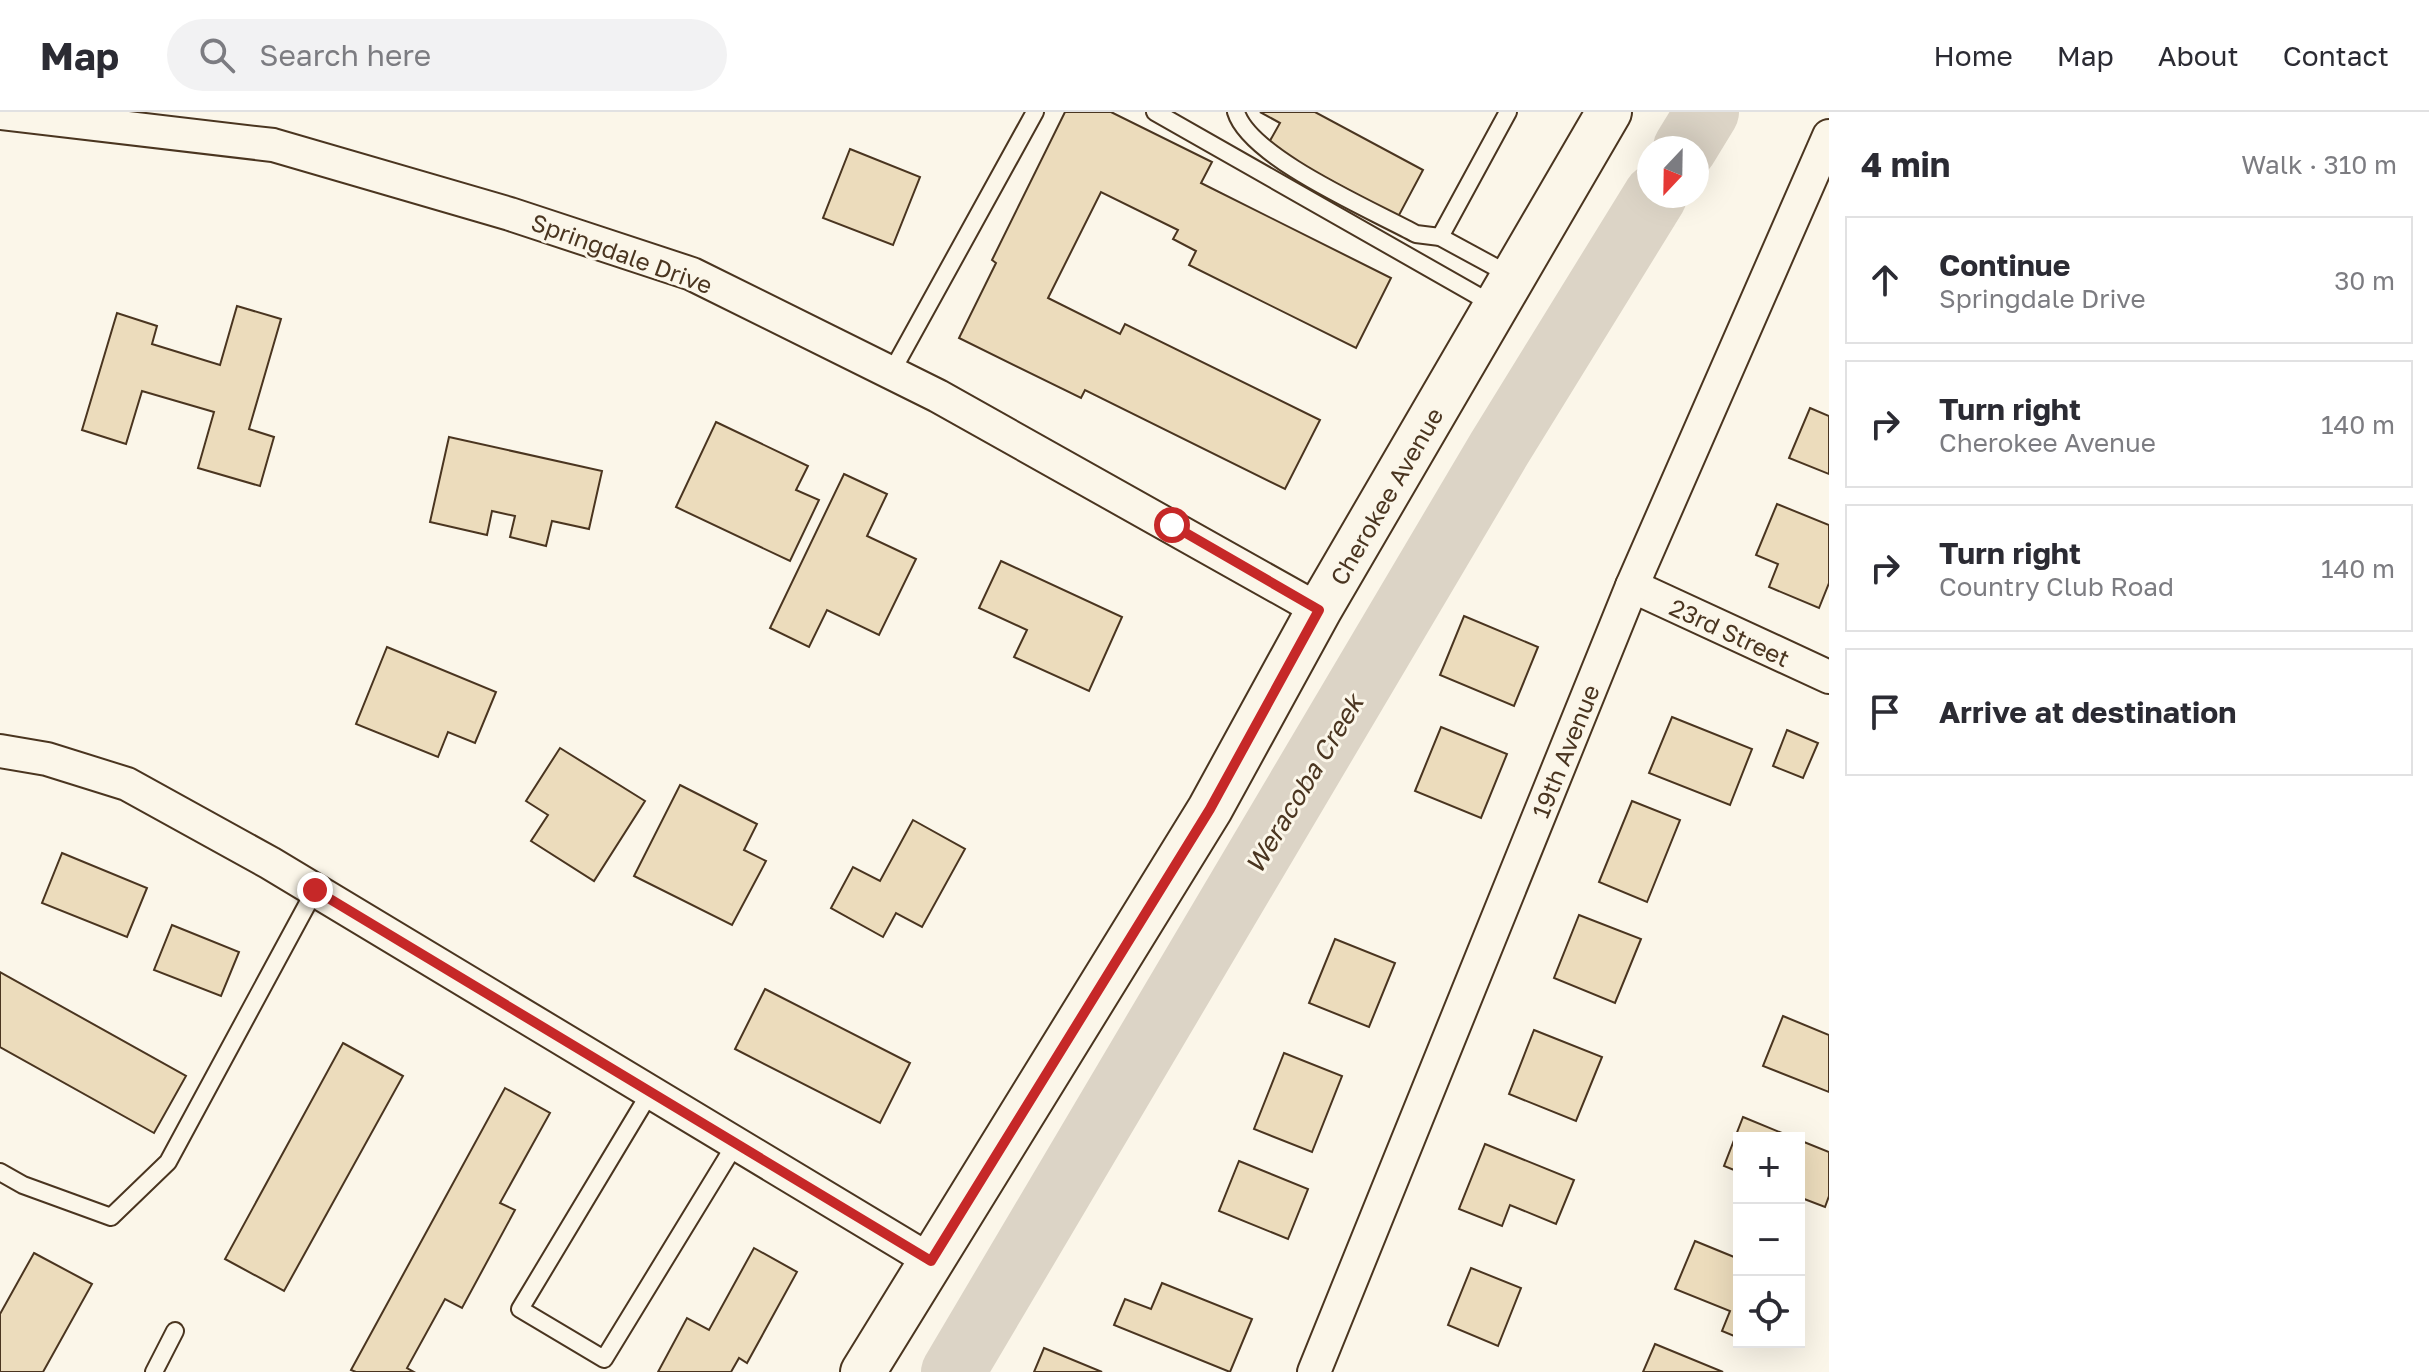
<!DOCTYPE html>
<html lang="en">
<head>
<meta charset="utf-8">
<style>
  body { margin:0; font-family:"Golos Text",sans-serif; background:#f2f2f3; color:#2b2b33 }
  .controls { position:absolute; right:24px; bottom:24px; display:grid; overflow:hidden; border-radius:0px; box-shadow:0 8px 32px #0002 }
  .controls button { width:72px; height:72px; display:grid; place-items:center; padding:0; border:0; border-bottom:2px solid #e1e1e2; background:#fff; color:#2b2b33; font:40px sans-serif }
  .compass { position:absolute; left:1637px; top:24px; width:72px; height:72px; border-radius:50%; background:#fff; box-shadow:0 8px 32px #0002; rotate:202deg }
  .stop { position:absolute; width:24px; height:24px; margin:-18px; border:6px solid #c62828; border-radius:50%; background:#fff }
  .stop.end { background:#c62828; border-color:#fff; box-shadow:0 2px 8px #0008 }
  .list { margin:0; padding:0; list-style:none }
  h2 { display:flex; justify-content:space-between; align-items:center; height:104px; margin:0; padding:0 32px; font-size:34px }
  h2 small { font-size:26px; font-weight:400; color:#7c7c81 }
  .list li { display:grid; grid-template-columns:52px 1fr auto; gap:24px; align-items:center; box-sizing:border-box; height:128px; margin:0 16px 16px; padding:0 16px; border:2px solid #e1e1e2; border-radius:0px }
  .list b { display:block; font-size:30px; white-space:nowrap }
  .list p { margin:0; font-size:26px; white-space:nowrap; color:#7c7c81 }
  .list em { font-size:26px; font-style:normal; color:#7c7c81 }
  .icon { flex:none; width:44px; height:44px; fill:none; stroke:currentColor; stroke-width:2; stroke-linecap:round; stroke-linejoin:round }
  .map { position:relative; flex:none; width:1829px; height:1260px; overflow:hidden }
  header { display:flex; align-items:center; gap:48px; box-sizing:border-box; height:112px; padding:0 40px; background:#fff; border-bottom:2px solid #e1e1e2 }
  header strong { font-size:38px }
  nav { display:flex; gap:44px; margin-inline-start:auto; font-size:28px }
  .search { width:560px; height:72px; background:#f2f2f3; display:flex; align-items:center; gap:20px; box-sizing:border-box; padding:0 28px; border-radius:44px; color:#7c7c81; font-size:30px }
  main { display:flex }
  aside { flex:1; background:#fff }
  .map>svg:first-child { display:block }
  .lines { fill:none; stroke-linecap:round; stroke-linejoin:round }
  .river { stroke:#dcd4c6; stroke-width:64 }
  .building { fill:#ecdcbc; stroke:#4a3520; stroke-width:2 }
  .lane-casing { stroke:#4a3520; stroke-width:20 }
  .street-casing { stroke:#4a3520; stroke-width:36 }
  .secondary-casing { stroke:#4a3520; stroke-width:48 }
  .lane { stroke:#fbf6e9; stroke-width:16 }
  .street { stroke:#fbf6e9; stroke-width:32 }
  .secondary { stroke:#fbf6e9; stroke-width:44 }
  .route { stroke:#c62828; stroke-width:10 }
  .labels { text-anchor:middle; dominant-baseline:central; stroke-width:6; stroke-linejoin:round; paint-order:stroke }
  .street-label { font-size:24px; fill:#4a3520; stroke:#fbf6e9 }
  .water-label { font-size:26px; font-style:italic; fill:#4a3520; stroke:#fbf6e9 }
</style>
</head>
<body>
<header>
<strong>Map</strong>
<div class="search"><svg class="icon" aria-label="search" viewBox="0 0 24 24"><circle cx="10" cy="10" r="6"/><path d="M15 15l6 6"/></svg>Search here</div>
<nav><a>Home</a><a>Map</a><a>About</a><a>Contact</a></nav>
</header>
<main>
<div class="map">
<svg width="1829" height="1260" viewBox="0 0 1829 1260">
  <rect width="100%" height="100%" fill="#fbf6e9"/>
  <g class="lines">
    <g class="river">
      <path d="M1685 36 1707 0"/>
      <path d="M953 1260 1499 337 1655 84"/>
    </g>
  </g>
  <g class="building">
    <path d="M1065 0H1111L1212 50 1201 71 1391 166 1356 236 1189 153 1196 139 1173 127 1178 118 1101 80 1048 186 1120 222 1125 212 1320 308 1285 377 1085 278 1081 286 959 226 996 151 992 148Z"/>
    <path d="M1260 0H1315L1423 58 1398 105 1267 34 1280 11Z"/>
    <path d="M850 37 920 65 893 133 823 106Z"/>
    <path d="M237 194 281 207 249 317 274 325 260 374 198 356 214 300 142 279 126 332 82 318 117 201 157 214 152 232 220 253Z"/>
    <path d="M1810 296 1829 304V362L1789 346Z"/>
    <path d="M716 310 808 354 796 378 819 388 790 449 676 395Z"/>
    <path d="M449 325 602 359 589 417 552 409 546 434 510 425 515 404 492 399 487 423 430 410Z"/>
    <path d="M844 362 887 382 867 424 916 447 879 523 827 498 809 535 770 516Z"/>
    <path d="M1777 392 1829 413V471L1819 496 1769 475 1778 452 1756 443Z"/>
    <path d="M1001 449 1122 505 1089 579 1014 545 1027 518 979 496Z"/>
    <path d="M1464 504 1538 535 1514 594 1440 563Z"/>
    <path d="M387 535 496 580 475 631 448 620 438 645 356 612Z"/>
    <path d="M1672 605 1752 637 1730 693 1649 661Z"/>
    <path d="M1441 615 1507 642 1481 706 1415 679Z"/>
    <path d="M1787 618 1818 631 1803 666 1773 654Z"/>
    <path d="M560 636 645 689 594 769 531 729 548 703 526 689Z"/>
    <path d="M680 673 757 712 744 738 766 749 732 813 634 764Z"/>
    <path d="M1632 689 1680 708 1647 790 1599 770Z"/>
    <path d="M913 708 965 737 922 815 896 801 883 825 831 796 853 755 880 769Z"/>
    <path d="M62 741 147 776 127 825 42 791Z"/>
    <path d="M1579 803 1641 827 1615 891 1554 866Z"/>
    <path d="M172 813 239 840 221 884 154 858Z"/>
    <path d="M1335 827 1395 851 1369 915 1309 891Z"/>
    <path d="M0 860 186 964 154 1021 0 935Z"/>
    <path d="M765 877 910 951 880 1011 735 937Z"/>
    <path d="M1783 904 1829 923V980L1763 954Z"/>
    <path d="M1534 918 1602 945 1576 1009 1509 982Z"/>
    <path d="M343 931 403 964 284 1179 225 1147Z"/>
    <path d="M1284 941 1342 964 1312 1040 1254 1017Z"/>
    <path d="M505 976 550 1001 500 1091 515 1098 462 1196 445 1187 407 1256 414 1260H356L351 1258Z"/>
    <path d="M1743 1005 1794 1026H1739V1060L1724 1054Z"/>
    <path d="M1799 1028 1829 1040V1084L1825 1095 1799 1085Z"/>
    <path d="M1485 1032 1574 1068 1556 1112 1510 1093 1502 1114 1459 1097Z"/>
    <path d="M1239 1049 1308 1077 1288 1127 1219 1099Z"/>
    <path d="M1695 1129 1739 1147V1226L1722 1219 1730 1199 1675 1177Z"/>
    <path d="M754 1136 797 1160 747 1251 739 1246 731 1260H658L687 1206 709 1218Z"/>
    <path d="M34 1141 92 1172 43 1260H0V1202Z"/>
    <path d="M1471 1156 1521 1176 1498 1234 1448 1213Z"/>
    <path d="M1162 1171 1252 1207 1230 1260 1114 1213 1125 1187 1151 1197Z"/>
    <path d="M1655 1232 1723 1260H1643Z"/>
    <path d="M1044 1236 1102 1260H1034Z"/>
  </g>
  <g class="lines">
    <g class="lane-casing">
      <g id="lane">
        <path d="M1155 0 1494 193"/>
        <path d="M1236 0C1250 46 1372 98 1416 122L1440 125 1510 163"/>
        <path d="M1440 125 1508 0"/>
        <path d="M891 261 1035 0"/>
        <path d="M651 979 520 1197 604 1247 736 1031"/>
        <path d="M0 1060 23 1073 111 1105 168 1050 315 778"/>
        <path d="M154 1260 175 1219"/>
      </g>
    </g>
    <g class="street-casing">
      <g id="street">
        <path d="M0 1 273 33 510 102 692 162 938 284 1319 498"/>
        <path d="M1632 474 1829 565"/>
        <path d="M0 639 47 647 127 672 270 751 931 1149"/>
        <path d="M1314 1260 1632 474 1829 24"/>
      </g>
    </g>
    <g class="secondary-casing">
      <path id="secondary" d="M863 1260 1210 697 1319 498 1609 0"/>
    </g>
    <use href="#lane" class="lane"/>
    <use href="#street" class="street"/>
    <use href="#secondary" class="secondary"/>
  </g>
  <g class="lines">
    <path class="route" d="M315 778 931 1149 1210 697 1319 498 1172 413"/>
  </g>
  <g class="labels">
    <g class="street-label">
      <text transform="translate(622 141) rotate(20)">Springdale Drive</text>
      <text transform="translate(1386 384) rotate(-60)">Cherokee Avenue</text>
      <text transform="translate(1730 520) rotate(25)">23rd Street</text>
      <text transform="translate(1565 639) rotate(-68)">19th Avenue</text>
    </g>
    <g class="water-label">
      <text transform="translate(1304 672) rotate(-59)">Weracoba Creek</text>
    </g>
  </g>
</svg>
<div class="controls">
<button>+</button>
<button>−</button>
<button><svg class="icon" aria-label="locate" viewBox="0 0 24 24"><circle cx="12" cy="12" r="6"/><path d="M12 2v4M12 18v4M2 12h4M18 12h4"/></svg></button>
</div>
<svg class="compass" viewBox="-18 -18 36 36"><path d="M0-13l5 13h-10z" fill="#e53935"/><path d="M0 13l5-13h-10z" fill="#7c7c81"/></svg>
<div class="stop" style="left:1172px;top:413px"></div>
<div class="stop end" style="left:315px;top:778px"></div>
</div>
<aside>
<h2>4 min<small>Walk · 310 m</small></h2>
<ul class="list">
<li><svg class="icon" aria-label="ahead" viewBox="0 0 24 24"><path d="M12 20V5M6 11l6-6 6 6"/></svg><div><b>Continue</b><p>Springdale Drive</p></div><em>30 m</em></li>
<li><svg class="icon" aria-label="right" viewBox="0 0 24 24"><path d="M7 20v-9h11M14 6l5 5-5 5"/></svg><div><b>Turn right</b><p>Cherokee Avenue</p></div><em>140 m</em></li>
<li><svg class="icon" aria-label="right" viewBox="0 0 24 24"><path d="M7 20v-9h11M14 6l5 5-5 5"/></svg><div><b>Turn right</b><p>Country Club Road</p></div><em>140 m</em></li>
<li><svg class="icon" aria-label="arrive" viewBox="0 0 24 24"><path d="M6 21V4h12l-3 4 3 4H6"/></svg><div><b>Arrive at destination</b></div></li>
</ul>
</aside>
</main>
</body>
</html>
